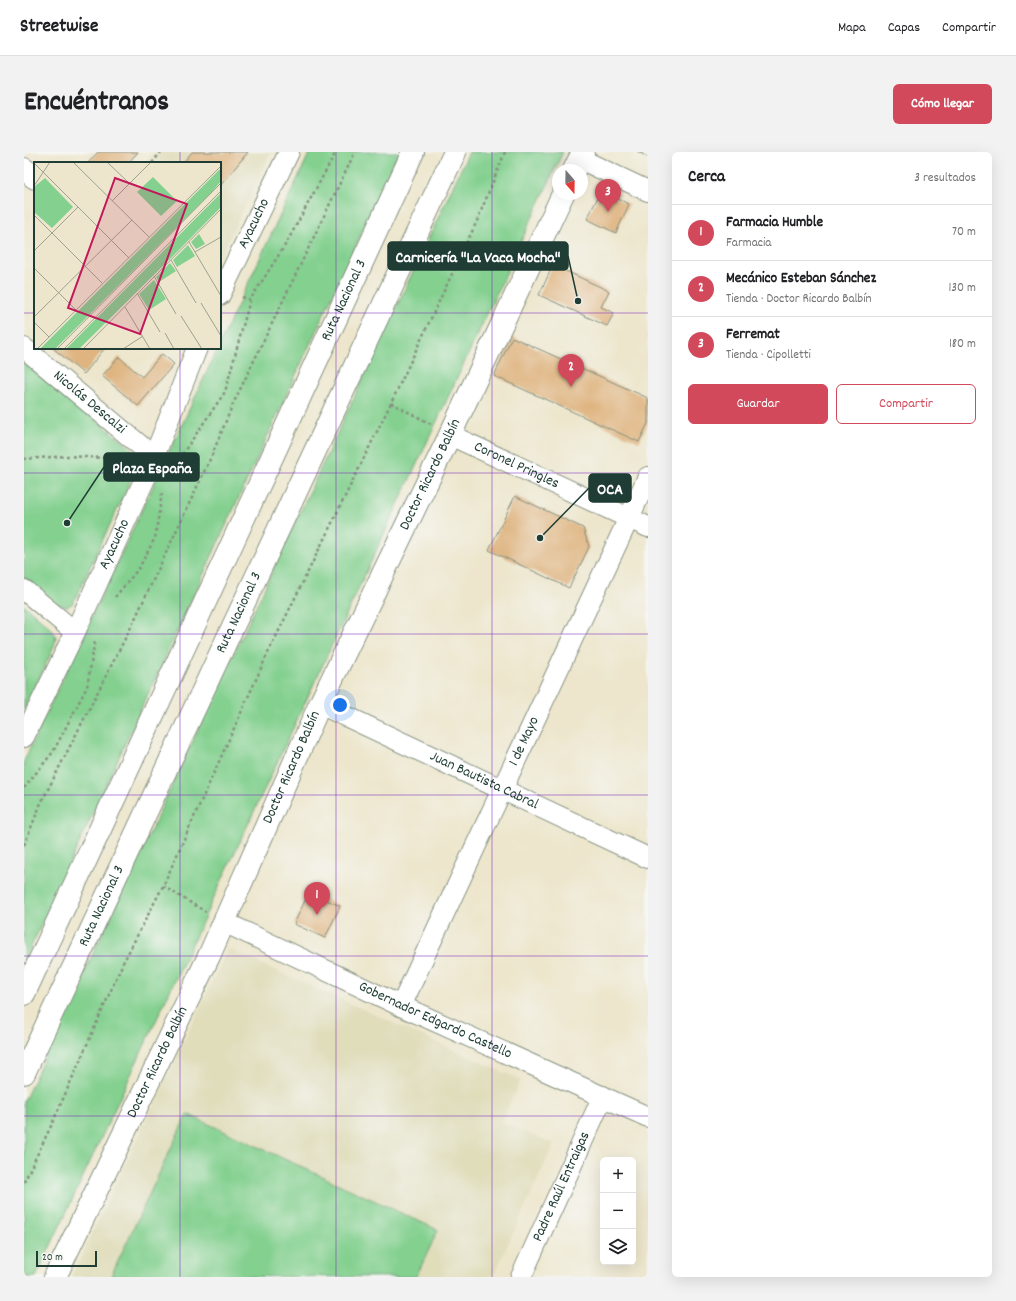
<!DOCTYPE html>
<html lang="es">
<head>
<meta charset="utf-8">
<style>
  body { margin:0; font-family:Dekko,sans-serif; background:#f2f2f2; color:#202124 }
  .controls { position:absolute; right:12px; bottom:12px; display:grid; overflow:hidden; border-radius:6px; box-shadow:0 4px 16px #0002 }
  .controls button { width:36px; height:36px; display:grid; place-items:center; padding:0; border:0; border-bottom:1px solid #e0e0e0; background:#fff; color:#202124; font:20px sans-serif }
  .compass { position:absolute; left:528px; top:12px; width:36px; height:36px; border-radius:50%; background:#fff; box-shadow:0 4px 16px #0002; rotate:160deg }
  .scale { position:absolute; left:12px; bottom:10px; width:61px; box-sizing:border-box; padding-left:4px; border:2px solid #1f3d34; border-top:0; font-size:11px; line-height:14px; white-space:nowrap; color:#1f3d34; -webkit-text-stroke:3px #f6f6f2; paint-order:stroke }
  .you { position:absolute; left:316px; top:553px; width:14px; height:14px; margin:-10px; border:3px solid #fff; border-radius:50%; background:#1a73e8; box-shadow:0 0 0 6px #1a73e833 }
  .badge { display:grid; place-items:center; width:26px; height:26px; border-radius:50%; background:#d1495b; color:#fff; font-size:13px; font-weight:700 }
  .pin { position:absolute; translate:-50% -33px; filter:drop-shadow(0 1px 2px #0008) }
  .pin::after { content:''; position:absolute; top:21px; width:14px; height:12px; background:inherit; clip-path:polygon(0 0,100% 0,50% 100%) }
  .list { margin:0; padding:0; list-style:none }
  h2 { display:flex; justify-content:space-between; align-items:center; height:52px; margin:0; padding:0 16px; font-size:17px }
  h2 small { font-size:13px; font-weight:400; color:#757577 }
  .list li { display:grid; grid-template-columns:26px 1fr auto; gap:12px; align-items:center; box-sizing:border-box; height:56px; padding:0 16px; border-top:1px solid #e0e0e0 }
  .list b { display:block; font-size:15px; white-space:nowrap }
  .list p { margin:0; font-size:13px; white-space:nowrap; color:#757577 }
  .list em { font-size:13px; font-style:normal; color:#757577 }
  .actions { display:flex; gap:8px; padding:12px 16px }
  .actions a { flex:1; padding:9px 0; border:1px solid #d1495b; border-radius:6px; text-align:center; font-size:14px; color:#d1495b }
  .actions .main { background:#d1495b; color:#fff }
  .icon { flex:none; width:22px; height:22px; fill:none; stroke:currentColor; stroke-width:2; stroke-linecap:round; stroke-linejoin:round }
  .map { position:relative; flex:none; width:624px; height:1125px; overflow:hidden; border-radius:6px }
  header { display:flex; align-items:center; gap:24px; box-sizing:border-box; height:56px; padding:0 20px; background:#fff; border-bottom:1px solid #e0e0e0 }
  header strong { font-size:19px }
  nav { display:flex; gap:22px; margin-inline-start:auto; font-size:14px }
  .intro { display:flex; align-items:center; justify-content:space-between; box-sizing:border-box; height:96px; padding:0 24px }
  h1 { margin:0; font-size:28px }
  .button { padding:10px 18px; border-radius:6px; background:#d1495b; color:#fff; font-size:14px; font-weight:700 }
  main { display:flex; gap:24px; padding:0 24px }
  aside { flex:1; background:#fff; border-radius:6px; box-shadow:0 4px 16px #0002 }
  .map>svg:first-child { display:block }
  .built { fill:#e0ddbb }
  .green { fill:#83d08f; stroke:#518662 }
  .building { fill:#dfb480 }
  .lines { fill:none; stroke-linecap:round; stroke-linejoin:round }
  .street-casing { stroke:#869280; stroke-width:22 }
  .secondary-casing { stroke:#869280; stroke-width:24 }
  .highway-casing { stroke:#869280; stroke-width:24 }
  .path { stroke:#869280; stroke-width:2.5; stroke-dasharray:3 3; stroke-linecap:butt }
  .street { stroke:#fff; stroke-width:20 }
  .secondary { stroke:#fff; stroke-width:22 }
  .highway { stroke:#fff; stroke-width:22 }
  .grid { fill:none; stroke:#7b2cbf; stroke-width:1; stroke-opacity:0.55 }
  .labels { text-anchor:middle; dominant-baseline:central; stroke-width:3; stroke-linejoin:round; paint-order:stroke }
  .street-label { font-size:15px; fill:#1f3d34; stroke:#f6f6f2 }
  .inset-road { fill:none; stroke:#9ba28f; stroke-width:1 }
  .view { fill:#c2185b; fill-opacity:0.15; stroke:#c2185b; stroke-width:2 }
  .inset-edge { fill:none; stroke:#1f3d34; stroke-width:2 }
  .leader { fill:none; stroke:#1f3d34; stroke-width:1.5 }
  .callout-dot { fill:#1f3d34; stroke:#f6f6f2; stroke-width:1.5 }
  .callout { fill:#1f3d34; stroke:#1f3d34; stroke-width:1.5 }
  .callout-label { font-size:16px; text-anchor:middle; font-weight:bold; fill:#fff }
</style>
</head>
<body>
<header>
<strong>Streetwise</strong>
<nav><a>Mapa</a><a>Capas</a><a>Compartir</a></nav>
</header>
<div class="intro"><h1>Encuéntranos</h1><a class="button">Cómo llegar</a></div>
<main>
<div class="map">
<svg width="624" height="1125" viewBox="0 0 624 1125">
  <rect width="100%" height="100%" fill="#f6f6f2"/>
  <filter id="ink" filterUnits="userSpaceOnUse"><feTurbulence type="fractalNoise" baseFrequency=".025" numOctaves="2"/><feDisplacementMap in="SourceGraphic" scale="8" xChannelSelector="R" yChannelSelector="G"/><feConvolveMatrix kernelMatrix="1 2 1 2 8 2 1 2 1" color-interpolation-filters="sRGB"/></filter>
  <filter id="wash" filterUnits="userSpaceOnUse"><feTurbulence type="fractalNoise" baseFrequency=".012" numOctaves="4" result="noise"/><feDisplacementMap in="SourceGraphic" scale="16" xChannelSelector="R" yChannelSelector="G"/><feGaussianBlur stdDeviation="0.9" result="paint"/><feColorMatrix in="noise" values="0 0 0 0 0 0 0 0 0 0 0 0 0 0 0 0 0 1.4 0 .05"/><feComposite in="paint" operator="in"/></filter>
  <g filter="url(#wash)">
    <rect width="100%" height="100%" fill="#ede6cc"/>
    <g class="built">
      <path d="M130 0H247L196 106V11H121Z"/>
      <path d="M204 797 497 928 477 970 530 992 469 1125H47Z"/>
    </g>
    <g class="green">
      <path d="M286 0H375L0 810V609L194 196H196V191Z"/>
      <path d="M445 0H539L12 1125H0V949Z"/>
      <path d="M0 210 108 297 114 309 113 315 52 445 49 451 43 455 32 452 0 426Z"/>
      <path d="M0 453 28 477 32 485 30 495 0 558Z"/>
      <path d="M163 962 414 1078 392 1125 87 1124Z"/>
    </g>
    <g id="blocks">
      <g class="building">
        <path d="M74 0H114L104 11H64Z"/>
        <path d="M168 0H224L196 34V11H159Z"/>
        <path d="M614 0H624V5Z"/>
        <path d="M577 39 605 52 592 81 563 67Z"/>
        <path d="M529 113 585 139 577 155 590 161 583 174 515 143Z"/>
        <path d="M488 185 624 246V271L615 290 470 224Z"/>
        <path d="M29 196H81L60 222Z"/>
        <path d="M138 202 150 212 114 254 78 224 95 205 118 225Z"/>
        <path d="M491 344 559 376 565 395 545 436 465 398Z"/>
        <path d="M285 740 316 754 301 786 270 772Z"/>
      </g>
    </g>
  </g>
  <g filter="url(#ink)">
    <use href="#blocks" fill-opacity="0" stroke="#869280" stroke-width="1"/>
    <g class="lines">
      <g class="street-casing">
        <g id="street">
          <path d="M556 7 624 39"/>
          <path id="s1" d="M196 143 265 0"/>
          <path id="s2" d="M0 196 130 305"/>
          <path id="s3" d="M426 283 624 375"/>
          <path d="M0 438 51 480"/>
          <path id="s4" d="M296 552 624 706"/>
          <path id="s5" d="M0 585 51 480 124 320 173 196"/>
          <path id="s6" d="M200 770 377 854 624 965"/>
          <path id="s7" d="M377 854 624 325"/>
          <path id="s8" d="M497 1125 579 944"/>
        </g>
      </g>
      <g class="secondary-casing">
        <g id="secondary">
          <path d="M0 17 11 26"/>
          <path d="M550 18 559 0"/>
          <path id="s9" d="M31 1125 185 804 296 552 426 283 539 42"/>
        </g>
      </g>
      <g class="highway-casing">
        <g id="highway">
          <path id="s10" d="M0 842 389 0"/>
          <path id="s11" d="M0 921 431 0"/>
        </g>
      </g>
      <g class="path">
        <path d="M128 11 137 0"/>
        <path d="M218 145 226 148"/>
        <path d="M367 251 409 273"/>
        <path d="M0 307 43 304 100 307"/>
        <path d="M148 317 201 240 226 148 263 90 312 0"/>
        <path d="M91 445 115 416 131 386 138 341"/>
        <path d="M0 636 29 600 63 535 71 488"/>
        <path d="M0 693 17 651 109 471 188 303 209 252 331 0"/>
        <path d="M139 734 182 760"/>
        <path d="M0 1030 28 972 99 811 139 734 243 503 367 251 453 69 481 0"/>
      </g>
      <use href="#street" class="street"/>
      <use href="#secondary" class="secondary"/>
      <use href="#highway" class="highway"/>
    </g>
  </g>
  <path class="grid" d="M156 0V11M312 0V1125M468 0V1125M0 161H11M196 161H624M156 196V1125M0 321H624M0 482H624M0 643H624M0 804H624M0 964H624"/>
  <g class="labels">
    <g class="street-label">
      <text stroke="none"><textPath href="#s1" startOffset="79">Ayacucho</textPath></text>
      <text stroke="none"><textPath href="#s10" startOffset="764">Ruta Nacional 3</textPath></text>
      <text stroke="none"><textPath href="#s2" startOffset="85">Nicolás Descalzi</textPath></text>
      <text stroke="none"><textPath href="#s3" startOffset="73">Coronel Pringles</textPath></text>
      <text stroke="none"><textPath href="#s9" startOffset="886">Doctor Ricardo Balbín</textPath></text>
      <text stroke="none"><textPath href="#s5" startOffset="213">Ayacucho</textPath></text>
      <text stroke="none"><textPath href="#s11" startOffset="508">Ruta Nacional 3</textPath></text>
      <text stroke="none"><textPath href="#s7" startOffset="292">1 de Mayo</textPath></text>
      <text stroke="none"><textPath href="#s9" startOffset="562">Doctor Ricardo Balbín</textPath></text>
      <text stroke="none"><textPath href="#s4" startOffset="181">Juan Bautista Cabral</textPath></text>
      <text stroke="none"><textPath href="#s11" startOffset="184">Ruta Nacional 3</textPath></text>
      <text stroke="none"><textPath href="#s6" startOffset="233">Gobernador Edgardo Castello</textPath></text>
      <text stroke="none"><textPath href="#s9" startOffset="238">Doctor Ricardo Balbín</textPath></text>
      <text stroke="none"><textPath href="#s8" startOffset="99">Padre Raúl Entraigas</textPath></text>
    </g>
  </g>
  <g transform="translate(10 10)">
    <rect width="187" height="187" fill="#ede6cc"/>
    <path d="M187 6V19L177 31 21 187H6ZM119 15 143 39 127 54 103 30ZM11 16 39 45 18 66 0 50V25ZM186 32 187 45 137 96 45 187H32ZM165 72 171 82 162 87 157 80ZM154 83 161 94 143 105 139 98ZM136 101 142 109 125 120 122 115ZM120 118 132 137 115 148 105 132Z" fill="#83d08f"/>
    <path class="inset-road" d="M39 0 115 75M73 0 95 21M0 1 95 96M0 24 16 0M78 39 117 0M0 53 68 121M155 80 187 134M0 89 44 45M161 90 187 75M137 98 162 141M0 106 42 148M120 114 142 152M103 131 126 170M167 141 187 174M91 145 116 187M147 154 168 187M0 155 98 58M0 160 15 175M131 171 140 187M3 187 187 4M23 187 187 21M30 187 187 29M49 187 187 47M89 187 109 174"/>
    <path class="view" d="M81 16 153 42 106 172 34 146Z"/>
    <rect width="187" height="187" class="inset-edge"/>
  </g>
  <path class="leader" d="M554 149L544 104M43 371L80 315M516 386L565 336"/>
  <g class="callout-dot">
    <circle cx="554" cy="149" r="4"/>
    <circle cx="43" cy="371" r="4"/>
    <circle cx="516" cy="386" r="4"/>
  </g>
  <g class="callout">
    <rect x="364" y="90" width="180" height="28" rx="4"/>
    <rect x="80" y="301" width="95" height="28" rx="4"/>
    <rect x="565" y="322" width="42" height="28" rx="4"/>
  </g>
  <g class="callout-label">
    <text x="454" y="110">Carnicería "La Vaca Mocha"</text>
    <text x="128" y="321">Plaza España</text>
    <text x="586" y="342">OCA</text>
  </g>
</svg>
<div class="controls">
<button>+</button>
<button>−</button>
<button><svg class="icon" aria-label="layers" viewBox="0 0 24 24"><path d="M12 4l9 5-9 5-9-5zM3 14l9 5 9-5"/></svg></button>
</div>
<svg class="compass" viewBox="-18 -18 36 36"><path d="M0-13l5 13h-10z" fill="#e53935"/><path d="M0 13l5-13h-10z" fill="#757577"/></svg>
<div class="scale">20 m</div>
<div class="you"></div>
<div class="pin badge" style="left:293px;top:763px">1</div>
<div class="pin badge" style="left:547px;top:235px">2</div>
<div class="pin badge" style="left:584px;top:60px">3</div>
</div>
<aside>
<h2>Cerca<small>3 resultados</small></h2>
<ul class="list">
<li><span class="badge">1</span><div><b>Farmacia Humble</b><p>Farmacia</p></div><em>70 m</em></li>
<li><span class="badge">2</span><div><b>Mecánico Esteban Sánchez</b><p>Tienda · Doctor Ricardo Balbín</p></div><em>130 m</em></li>
<li><span class="badge">3</span><div><b>Ferremat</b><p>Tienda · Cipolletti</p></div><em>180 m</em></li>
</ul>
<div class="actions"><a class="main">Guardar</a><a>Compartir</a></div>
</aside>
</main>
</body>
</html>
